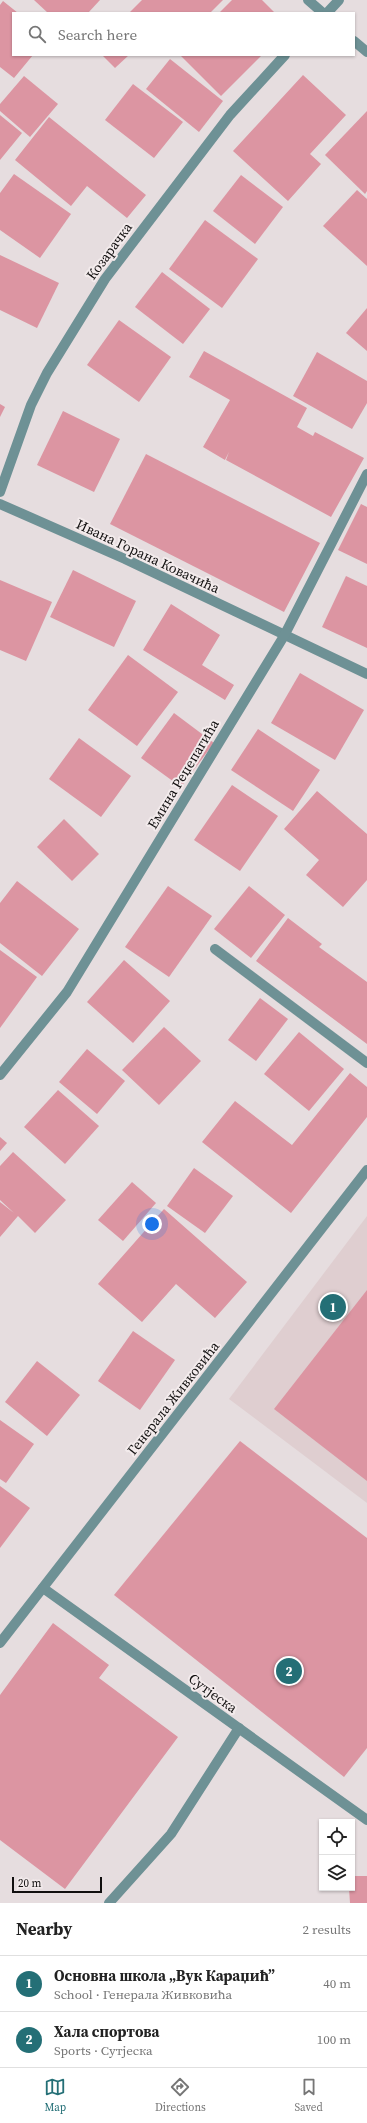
<!DOCTYPE html>
<html lang="en">
<head>
<meta charset="utf-8">
<style>
  body { margin:0; font-family:"Source Serif 4",serif; background:#f2f2f2; color:#222 }
  .controls { position:absolute; right:12px; bottom:12px; display:grid; overflow:hidden; border-radius:0px; box-shadow:0 1px 3px #0004 }
  .controls button { width:36px; height:36px; display:grid; place-items:center; padding:0; border:0; border-bottom:1px solid #e0e0e0; background:#fff; color:#222; font:20px sans-serif }
  .scale { position:absolute; left:12px; bottom:10px; width:90px; box-sizing:border-box; padding-left:4px; border:2px solid #110f0f; border-top:0; font-size:11px; line-height:14px; white-space:nowrap; color:#110f0f; -webkit-text-stroke:3px #f3ebec; paint-order:stroke }
  .you { position:absolute; left:152px; top:1224px; width:14px; height:14px; margin:-10px; border:3px solid #fff; border-radius:50%; background:#1a73e8; box-shadow:0 0 0 6px #1a73e833 }
  .badge { display:grid; place-items:center; width:26px; height:26px; border-radius:50%; background:#246f76; color:#fff; font-size:13px; font-weight:700 }
  .pin { position:absolute; translate:-50% -50%; border:2px solid #fff; box-shadow:0 1px 4px #0006 }
  .list { margin:0; padding:0; list-style:none }
  h2 { display:flex; justify-content:space-between; align-items:center; height:52px; margin:0; padding:0 16px; font-size:17px }
  h2 small { font-size:13px; font-weight:400; color:#767676 }
  .list li { display:grid; grid-template-columns:26px 1fr auto; gap:12px; align-items:center; box-sizing:border-box; height:56px; padding:0 16px; border-top:1px solid #e0e0e0 }
  .list b { display:block; font-size:15px; white-space:nowrap }
  .list p { margin:0; font-size:13px; white-space:nowrap; color:#767676 }
  .list em { font-size:13px; font-style:normal; color:#767676 }
  .icon { flex:none; width:22px; height:22px; fill:none; stroke:currentColor; stroke-width:2; stroke-linecap:round; stroke-linejoin:round }
  .map { position:relative; flex:none; width:367px; height:1903px; overflow:hidden }
  .search { position:absolute; background:#fff; box-shadow:0 1px 3px #0004; left:12px; right:12px; top:12px; height:44px; display:flex; align-items:center; gap:10px; box-sizing:border-box; padding:0 14px; border-radius:0px; color:#767676; font-size:15px }
  .sheet { height:164px; background:#fff }
  nav { display:flex; justify-content:space-around; align-items:center; box-sizing:border-box; height:56px; border-top:1px solid #e0e0e0; background:#fff; font-size:11px; color:#767676 }
  nav a { display:grid; justify-items:center; gap:2px }
  nav .on { color:#246f76 }
  .map>svg:first-child { display:block }
  .built { fill:#dfced0 }
  .building { fill:#dc95a2 }
  .lines { fill:none; stroke-linecap:round; stroke-linejoin:round }
  .service { stroke:#6e9195; stroke-width:10 }
  .minor { stroke:#6e9195; stroke-width:10 }
  .tertiary { stroke:#6e9195; stroke-width:10 }
  .labels { text-anchor:middle; dominant-baseline:central; stroke-width:4; stroke-linejoin:round; paint-order:stroke }
  .street-label { font-size:14px; fill:#110f0f; stroke:#f3ebec }
</style>
</head>
<body>
<div class="map">
<svg width="367" height="1903" viewBox="0 0 367 1903">
  <rect width="100%" height="100%" fill="#e6dddf"/>
  <path class="built" d="M367 1216V1503L229 1399Z"/>
  <g class="building">
    <path d="M34 0H100L88 13H48Z"/>
    <path d="M142 0H223L210 13H129Z"/>
    <path d="M232 0H262L275 13H219Z"/>
    <path d="M3 1 18 13H13V55H33L14 78 0 67V5Z"/>
    <path d="M102 55H129L115 68Z"/>
    <path d="M180 55H262L221 96Z"/>
    <path d="M170 59 223 101 199 132 146 89Z"/>
    <path d="M303 75 346 115 310 154 321 164 288 201 233 151Z"/>
    <path d="M24 76 58 104 30 137 0 111V104Z"/>
    <path d="M133 84 183 122 154 158 105 120Z"/>
    <path d="M367 111V191L365 194 325 155Z"/>
    <path d="M0 115 22 133 0 160Z"/>
    <path d="M49 117 146 195 127 218 87 186 71 206 15 160Z"/>
    <path d="M14 174 71 214 40 258 0 230V193Z"/>
    <path d="M241 175 283 207 255 244 213 211Z"/>
    <path d="M357 190 367 199V266L323 226Z"/>
    <path d="M205 220 258 259 222 308 169 269Z"/>
    <path d="M0 255 59 283 37 328 0 310Z"/>
    <path d="M162 272 210 309 183 344 135 307Z"/>
    <path d="M367 308V351L346 333Z"/>
    <path d="M119 320 171 357 139 402 87 365Z"/>
    <path d="M204 351 307 408 297 427 313 436 315 432 364 458 331 517 226 460 229 452 225 460 203 447 230 400 189 377Z"/>
    <path d="M317 352 367 381V403L352 429 293 396Z"/>
    <path d="M0 404 5 407 0 417Z"/>
    <path d="M63 411 120 439 94 492 37 465Z"/>
    <path d="M146 454 320 543 284 612 110 524Z"/>
    <path d="M361 504 367 507V564L338 550Z"/>
    <path d="M73 570 136 601 114 647 50 617Z"/>
    <path d="M346 576 367 586V648L322 627Z"/>
    <path d="M0 580 52 602 26 661 0 650Z"/>
    <path d="M171 604 220 635 202 665 234 685 225 700 143 650Z"/>
    <path d="M128 655 178 692 137 746 88 710Z"/>
    <path d="M300 673 364 710 335 760 271 723Z"/>
    <path d="M174 713 214 743 181 787 141 758Z"/>
    <path d="M258 729 320 770 293 811 231 770Z"/>
    <path d="M79 738 131 776 101 817 49 779Z"/>
    <path d="M232 785 278 816 240 871 194 840Z"/>
    <path d="M317 791 367 834V880L343 907 306 875 319 860 284 829Z"/>
    <path d="M64 819 99 854 72 881 37 847Z"/>
    <path d="M17 881 79 929 42 976 0 943V903Z"/>
    <path d="M168 886 212 916 169 977 125 947Z"/>
    <path d="M249 886 285 915 251 958 214 929Z"/>
    <path d="M288 918 322 944 319 947 367 982V1044L256 961Z"/>
    <path d="M0 950 37 977 0 1028Z"/>
    <path d="M124 960 170 1001 133 1043 87 1002Z"/>
    <path d="M260 998 288 1019 256 1061 228 1040Z"/>
    <path d="M164 1027 201 1061 159 1105 122 1070Z"/>
    <path d="M299 1032 344 1069 309 1111 264 1074Z"/>
    <path d="M87 1049 125 1081 97 1114 59 1082Z"/>
    <path d="M350 1073 367 1087V1117L291 1213 202 1142 235 1101 292 1145Z"/>
    <path d="M58 1090 99 1126 65 1164 24 1127Z"/>
    <path d="M0 1137 7 1143 0 1151Z"/>
    <path d="M13 1152 66 1200 35 1233 18 1216 0 1237V1202L14 1213 0 1200V1166Z"/>
    <path d="M194 1168 233 1196 205 1233 167 1206Z"/>
    <path d="M132 1182 156 1203 123 1241 98 1220Z"/>
    <path d="M164 1209 247 1282 215 1318 176 1284 142 1322 98 1284Z"/>
    <path d="M367 1290V1481L274 1409Z"/>
    <path d="M133 1331 175 1360 140 1410 98 1381Z"/>
    <path d="M37 1361 80 1395 47 1436 5 1402Z"/>
    <path d="M0 1420 34 1444 6 1483 0 1479Z"/>
    <path d="M240 1441 367 1538V1748L344 1777 114 1595Z"/>
    <path d="M0 1486 30 1508 0 1548Z"/>
    <path d="M53 1623 109 1665 99 1678 178 1737 65 1889 0 1840V1695Z"/>
    <path d="M352 1876H367V1903H350L349 1888H352Z"/>
  </g>
  <g class="lines">
    <path class="service" d="M109 1903 171 1834 239 1728"/>
    <g class="minor">
      <path d="M308 0 323 13"/>
      <path d="M327 13 339 0"/>
      <path d="M354 41 367 52"/>
      <path d="M0 492 31 405 47 373 105 279 230 115 285 55"/>
      <path d="M0 504 125 559 367 674"/>
      <path d="M215 949 367 1063"/>
      <path d="M0 1075 67 992 284 636 367 474"/>
      <path d="M43 1588 367 1820"/>
    </g>
    <path class="tertiary" d="M0 1643 367 1170"/>
  </g>
  <g class="labels">
    <g class="street-label">
      <text transform="translate(109 251) rotate(-54)">Козарачка</text>
      <text transform="translate(148 556) rotate(25)">Ивана Горана Ковачића</text>
      <text transform="translate(183 774) rotate(-59)">Емина Реџепагића</text>
      <text transform="translate(173 1398) rotate(-52)">Генерала Живковића</text>
      <text transform="translate(213 1693) rotate(36)">Сутјеска</text>
    </g>
  </g>
</svg>
<div class="controls">
<button><svg class="icon" aria-label="locate" viewBox="0 0 24 24"><circle cx="12" cy="12" r="6"/><path d="M12 2v4M12 18v4M2 12h4M18 12h4"/></svg></button>
<button><svg class="icon" aria-label="layers" viewBox="0 0 24 24"><path d="M12 4l9 5-9 5-9-5zM3 14l9 5 9-5"/></svg></button>
</div>
<div class="scale">20 m</div>
<div class="you"></div>
<div class="pin badge" style="left:333px;top:1307px">1</div>
<div class="pin badge" style="left:289px;top:1671px">2</div>
<div class="search"><svg class="icon" aria-label="search" viewBox="0 0 24 24"><circle cx="10" cy="10" r="6"/><path d="M15 15l6 6"/></svg>Search here</div>
</div>
<section class="sheet">
<h2>Nearby<small>2 results</small></h2>
<ul class="list">
<li><span class="badge">1</span><div><b>Основна школа „Вук Караџић”</b><p>School · Генерала Живковића</p></div><em>40 m</em></li>
<li><span class="badge">2</span><div><b>Хала спортова</b><p>Sports · Сутјеска</p></div><em>100 m</em></li>
</ul>
</section>
<nav>
<a class="on"><svg class="icon" aria-label="map" viewBox="0 0 24 24"><path d="M3 6l6-2 6 2 6-2v14l-6 2-6-2-6 2zM9 4v14M15 6v14"/></svg>Map</a>
<a><svg class="icon" aria-label="directions" viewBox="0 0 24 24"><path d="M12 3l9 9-9 9-9-9zM9 14v-3h6M13 9l2 2-2 2"/></svg>Directions</a>
<a><svg class="icon" aria-label="saved" viewBox="0 0 24 24"><path d="M7 4h10v16l-5-4-5 4z"/></svg>Saved</a>
</nav>
</body>
</html>
